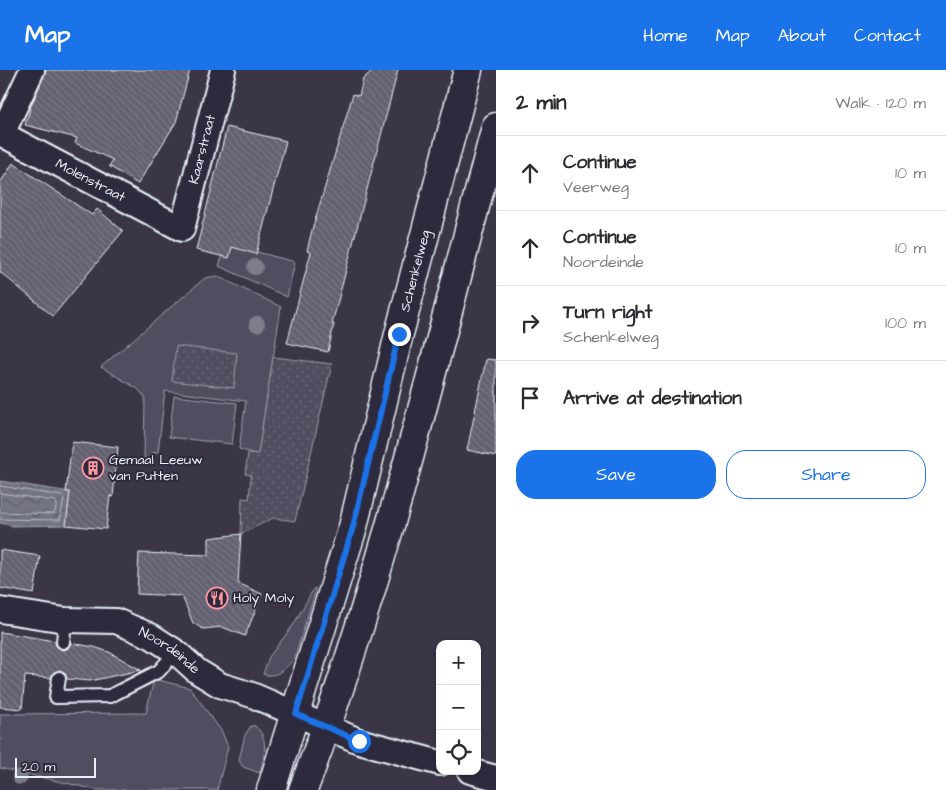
<!DOCTYPE html>
<html lang="en">
<head>
<meta charset="utf-8">
<style>
  body { margin:0; font-family:"Architects Daughter",sans-serif; background:#f2f2f3; color:#2b2b33 }
  .controls { position:absolute; right:15px; bottom:15px; display:grid; overflow:hidden; border-radius:10px; box-shadow:0 1px 4px #0004 }
  .controls button { width:45px; height:45px; display:grid; place-items:center; padding:0; border:0; border-bottom:1px solid #e1e1e2; background:#fff; color:#2b2b33; font:25px sans-serif }
  .scale { position:absolute; left:15px; bottom:12px; width:81px; box-sizing:border-box; padding-left:5px; border:2px solid #e8f1f8; border-top:0; font-size:14px; line-height:18px; white-space:nowrap; color:#e8f1f8; -webkit-text-stroke:4px #2f2a3d; paint-order:stroke }
  .stop { position:absolute; width:15px; height:15px; margin:-11px; border:4px solid #1a73e8; border-radius:50%; background:#fff }
  .stop.end { background:#1a73e8; border-color:#fff; box-shadow:0 1px 5px #0008 }
  .list { margin:0; padding:0; list-style:none }
  h2 { display:flex; justify-content:space-between; align-items:center; height:65px; margin:0; padding:0 20px; font-size:21px }
  h2 small { font-size:16px; font-weight:400; color:#7c7c81 }
  .list li { display:grid; grid-template-columns:32px 1fr auto; gap:15px; align-items:center; box-sizing:border-box; height:75px; padding:0 20px; border-top:1px solid #e1e1e2 }
  .list b { display:block; font-size:19px; white-space:nowrap }
  .list p { margin:0; font-size:16px; white-space:nowrap; color:#7c7c81 }
  .list em { font-size:16px; font-style:normal; color:#7c7c81 }
  .actions { display:flex; gap:10px; padding:15px 20px }
  .actions a { flex:1; padding:11px 0; border:1px solid #1a73e8; border-radius:20px; text-align:center; font-size:18px; color:#1a73e8 }
  .actions .main { background:#1a73e8; color:#fff }
  .icon { flex:none; width:28px; height:28px; fill:none; stroke:currentColor; stroke-width:2; stroke-linecap:round; stroke-linejoin:round }
  .map { position:relative; flex:none; width:496px; height:720px; overflow:hidden }
  header { display:flex; align-items:center; gap:30px; box-sizing:border-box; height:70px; padding:0 25px; background:#1a73e8; color:#fff }
  header strong { font-size:24px }
  nav { display:flex; gap:28px; margin-inline-start:auto; font-size:18px }
  main { display:flex }
  aside { flex:1; background:#fff }
  .map>svg:first-child { display:block }
  .grass { fill:#504e5f; stroke:#9ca0ac }
  .park { fill:url(#park-dots); stroke:#9ca0ac }
  .water { fill:url(#water-waves); stroke:#a2a6b1 }
  .lines { fill:none; stroke-linecap:round; stroke-linejoin:round }
  .shore { stroke:#b9bfc9; stroke-width:1 }
  .building { fill:url(#building-back-hatch); stroke:#e8f1f8 }
  .lane-casing { stroke:#e8f1f8; stroke-width:16 }
  .street-casing { stroke:#e8f1f8; stroke-width:28 }
  .secondary-casing { stroke:#e8f1f8; stroke-width:31 }
  .lane { stroke:#2f2a3d; stroke-width:12 }
  .street { stroke:#2f2a3d; stroke-width:24 }
  .secondary { stroke:#2f2a3d; stroke-width:28 }
  .tree { fill:#7d7e8b }
  .route { stroke:#1a73e8; stroke-width:6 }
  .labels { text-anchor:middle; dominant-baseline:central; stroke-width:4; stroke-linejoin:round; paint-order:stroke }
  .street-label { font-size:14px; fill:#e8f1f8; stroke:#2f2a3d }
  .poi-label { font-size:14px; fill:#e8f1f8; stroke:#2f2a3d; text-anchor:start }
</style>
</head>
<body>
<header>
<strong>Map</strong>
<nav><a>Home</a><a>Map</a><a>About</a><a>Contact</a></nav>
</header>
<main>
<div class="map">
<svg width="496" height="720" viewBox="0 0 496 720">
  <defs>
    <pattern id="park-dots" width="8" height="8" patternUnits="userSpaceOnUse" patternTransform="scale(1.25)"><rect width="8" height="8" fill="#504e5f"/><path d="M2 2h.1M6 6h.1" fill="none" stroke="#696877" stroke-width="1.8" stroke-linecap="round"/></pattern>
    <pattern id="water-waves" width="16" height="10" patternUnits="userSpaceOnUse" patternTransform="scale(1.25)"><rect width="16" height="10" fill="#737482"/><path d="M0 5q4-4 8 0t8 0" fill="none" stroke="#5f6069"/></pattern>
    <pattern id="building-back-hatch" width="6" height="6" patternUnits="userSpaceOnUse" patternTransform="scale(1.25)"><rect width="6" height="6" fill="#636171"/><path d="M-1 5l2 2M0 0l6 6M5-1l2 2" fill="none" stroke="#797886"/></pattern>
  </defs>
  <rect width="100%" height="100%" fill="#3a3648"/>
  <filter id="ink" filterUnits="userSpaceOnUse"><feTurbulence type="fractalNoise" baseFrequency=".02" numOctaves="2"/><feDisplacementMap in="SourceGraphic" scale="10" xChannelSelector="R" yChannelSelector="G"/><feConvolveMatrix kernelMatrix="1 2 1 2 8 2 1 2 1" color-interpolation-filters="sRGB"/></filter>
  <g filter="url(#ink)">
    <g class="grass">
      <path d="M227 174 295 192 287 227 219 196Z"/>
      <path d="M217 206 281 237 258 385 239 379 246 331 165 321 158 382 151 383V389H144L145 327 138 319 101 297 205 208Z"/>
      <path d="M174 326 237 333 232 374 169 367Z"/>
      <path d="M314 518 316 519 295 587C288 597 276 609 263 604L269 587 294 554Z"/>
      <path d="M154 609 190 618 222 662 228 677 217 720H97L0 698V644L146 643Z"/>
      <path d="M251 656H255C270 669 264 686 260 703L243 697 239 690 245 665Z"/>
    </g>
    <g class="park">
      <path d="M176 276 237 283 234 318 172 311Z"/>
      <path d="M273 287 332 294 295 451 273 448 241 464 242 428 249 429 251 405 245 404 248 383 258 384Z"/>
    </g>
    <path class="water" d="M0 411 70 422 66 455 12 456 0 453Z"/>
    <g class="lines">
      <g class="shore">
        <path d="M0 416 62 426 64 429 60 450 0 449"/>
        <path d="M0 423 55 431 57 434 54 444 0 442"/>
      </g>
    </g>
    <g class="building">
      <path d="M46 0H190L176 52 138 114 109 96 113 90 75 73 77 68 25 55 31 36Z"/>
      <path d="M373 0H398L332 254H334L328 282 287 273 311 182 307 181 312 160 353 24 359 26 363 9Z"/>
      <path d="M227 57 286 71 256 184 232 177 229 188 196 180Z"/>
      <path d="M13 93 92 145 97 139 123 161 53 246 0 202V113Z"/>
      <path d="M486 289 496 290V386L467 380Z"/>
      <path d="M72 372 118 377 113 427 110 426 106 459 66 455 70 422H66Z"/>
      <path d="M241 464 238 513 262 524 245 566 222 557 203 559 193 553 182 526 137 524 139 483 209 485V468Z"/>
      <path d="M0 480 40 486 34 524 0 518Z"/>
      <path d="M0 562 55 571 56 576 62 580 67 579 71 573 94 577 109 582 141 600 90 611 67 609 64 602 60 600 53 603 51 608 25 606 22 639 0 637Z"/>
    </g>
    <g class="lines">
      <g class="lane-casing">
        <g id="lane">
          <path d="M63 572 65 550"/>
          <path d="M59 608 56 627 110 626 159 601 176 582"/>
        </g>
      </g>
      <g class="street-casing">
        <g id="street">
          <path id="s1" d="M0 63 182 159 223 0"/>
          <path d="M2 64 32 0"/>
          <path id="s2" d="M0 540 65 550 116 551 151 566 176 582 197 601 220 615 252 625 359 671 440 693"/>
          <path d="M470 701 496 708"/>
        </g>
      </g>
      <g class="secondary-casing">
        <g id="secondary">
          <path id="s3" d="M271 720 353 457 399 264 468 0"/>
          <path d="M303 720C385 505 437 279 496 57"/>
        </g>
      </g>
      <use href="#lane" class="lane"/>
      <use href="#street" class="street"/>
      <use href="#secondary" class="secondary"/>
    </g>
    <g class="tree">
      <circle cx="255" cy="197" r="8"/>
      <circle cx="257" cy="254" r="8"/>
      <circle cx="20" cy="707" r="8"/>
    </g>
  </g>
  <g class="lines" filter="url(#ink)">
    <path class="route" d="M359 671 296 644 353 457 399 264"/>
  </g>
  <defs>
    <g id="building-ring" transform="scale(1.125)"><circle r="9.5" fill="#2f2a3d" stroke="#ff9aa2" stroke-width="1.5"/><path d="M-4-6H4V6H1V3H-1V6H-4ZM-2.5-4.3h1.7v1.8h-1.7ZM.8-4.3h1.7v1.8H.8ZM-2.5-1h1.7V.8h-1.7ZM.8-1h1.7V.8H.8Z" fill="#ff9aa2"/></g>
    <g id="restaurant-ring" transform="scale(1.125)"><circle r="9.5" fill="#2f2a3d" stroke="#ff9aa2" stroke-width="1.5"/><path d="M-5-6h1v4h1v-4h1v4h1v-4h1v5L-1.5 .5V6h-2V.5L-5-1ZM5-6V6H3V1.5H1.5Q1.5-4 5-6Z" fill="#ff9aa2"/></g>
  </defs>
  <g fill-rule="evenodd">
    <use href="#building-ring" x="93" y="398"/>
    <use href="#restaurant-ring" x="217" y="528"/>
  </g>
  <g class="labels">
    <g class="street-label">
      <text stroke="none"><textPath href="#s1" startOffset="288">Kaarstraat</textPath></text>
      <text stroke="none"><textPath href="#s1" startOffset="102">Molenstraat</textPath></text>
      <text stroke="none"><textPath href="#s3" startOffset="539">Schenkelweg</textPath></text>
      <text stroke="none"><textPath href="#s2" startOffset="178">Noordeinde</textPath></text>
    </g>
    <g class="poi-label">
      <text x="109" y="390">Gemaal Leeuw<tspan x="109" dy="16">van Putten</tspan></text>
      <text x="233" y="528">Holy Moly</text>
    </g>
  </g>
</svg>
<div class="controls">
<button>+</button>
<button>−</button>
<button><svg class="icon" aria-label="locate" viewBox="0 0 24 24"><circle cx="12" cy="12" r="6"/><path d="M12 2v4M12 18v4M2 12h4M18 12h4"/></svg></button>
</div>
<div class="scale">20 m</div>
<div class="stop" style="left:359px;top:671px"></div>
<div class="stop end" style="left:399px;top:264px"></div>
</div>
<aside>
<h2>2 min<small>Walk · 120 m</small></h2>
<ul class="list">
<li><svg class="icon" aria-label="ahead" viewBox="0 0 24 24"><path d="M12 20V5M6 11l6-6 6 6"/></svg><div><b>Continue</b><p>Veerweg</p></div><em>10 m</em></li>
<li><svg class="icon" aria-label="ahead" viewBox="0 0 24 24"><path d="M12 20V5M6 11l6-6 6 6"/></svg><div><b>Continue</b><p>Noordeinde</p></div><em>10 m</em></li>
<li><svg class="icon" aria-label="right" viewBox="0 0 24 24"><path d="M7 20v-9h11M14 6l5 5-5 5"/></svg><div><b>Turn right</b><p>Schenkelweg</p></div><em>100 m</em></li>
<li><svg class="icon" aria-label="arrive" viewBox="0 0 24 24"><path d="M6 21V4h12l-3 4 3 4H6"/></svg><div><b>Arrive at destination</b></div></li>
</ul>
<div class="actions"><a class="main">Save</a><a>Share</a></div>
</aside>
</main>
</body>
</html>
